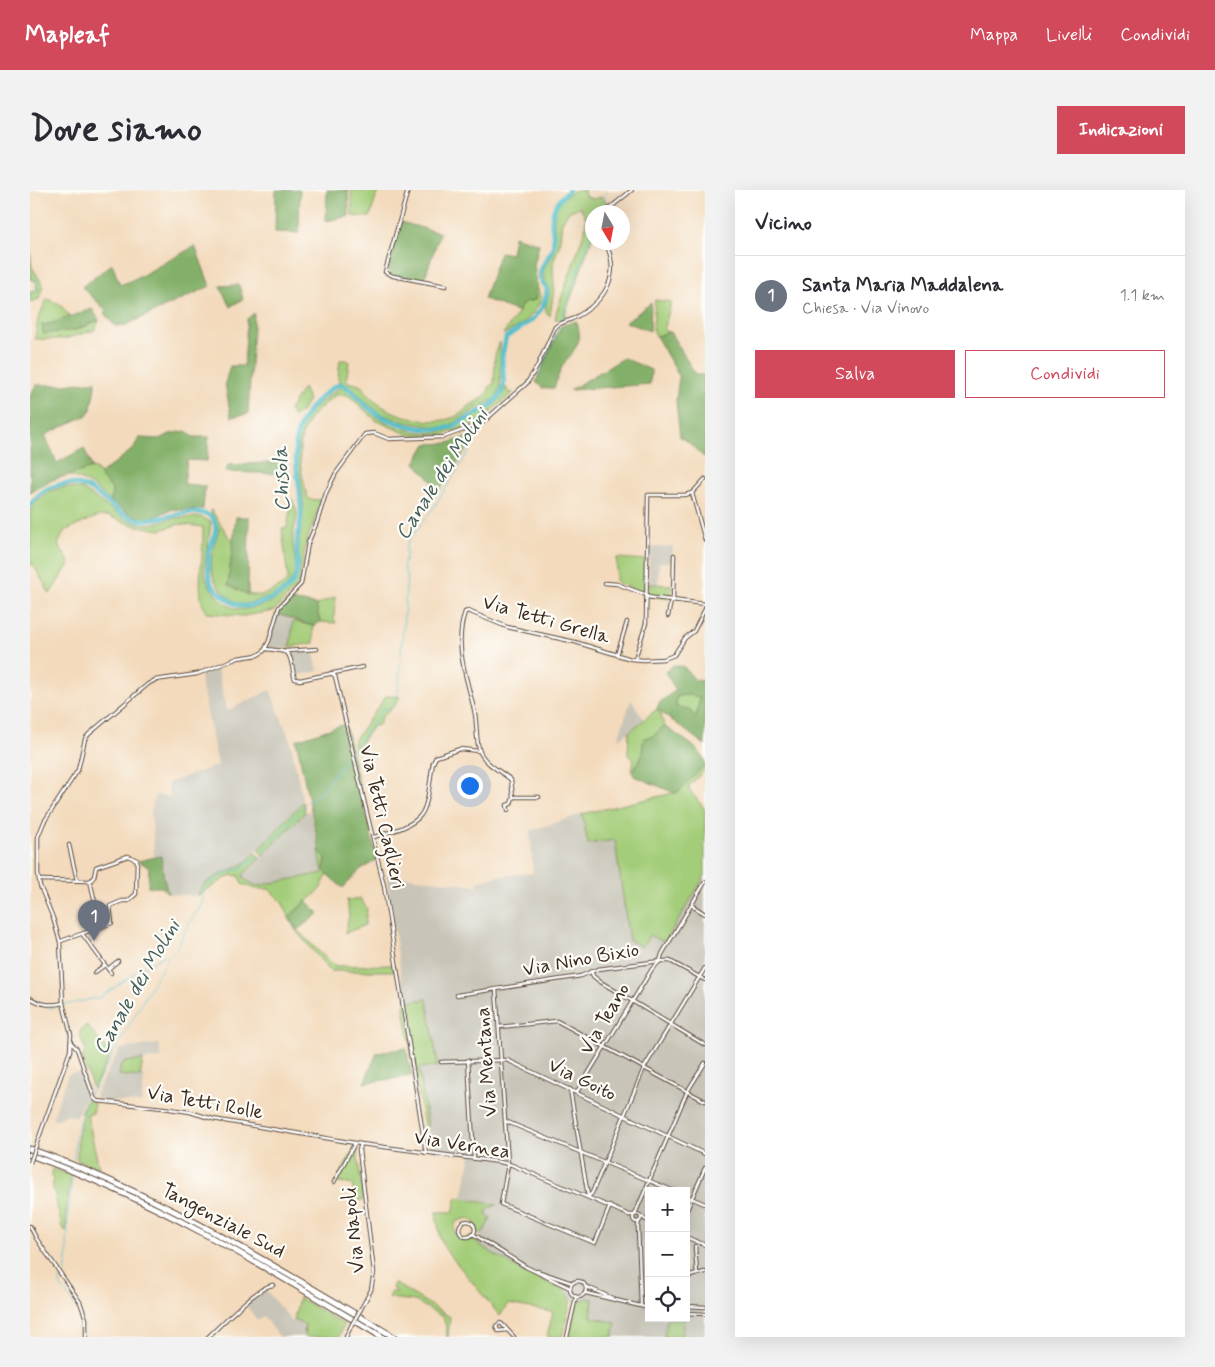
<!DOCTYPE html>
<html lang="it">
<head>
<meta charset="utf-8">
<style>
  body { margin:0; font-family:Mynerve,sans-serif; background:#f2f2f3; color:#2b2b33 }
  .controls { position:absolute; right:15px; bottom:15px; display:grid; overflow:hidden; border-radius:0px; box-shadow:0 5px 20px #0002 }
  .controls button { width:45px; height:45px; display:grid; place-items:center; padding:0; border:0; border-bottom:1px solid #e1e1e2; background:#fff; color:#2b2b33; font:25px sans-serif }
  .compass { position:absolute; left:555px; top:15px; width:45px; height:45px; border-radius:50%; background:#fff; box-shadow:0 5px 20px #0002; rotate:170deg }
  .you { position:absolute; left:439px; top:595px; width:18px; height:18px; margin:-12px; border:4px solid #fff; border-radius:50%; background:#1a73e8; box-shadow:0 0 0 8px #1a73e833 }
  .badge { display:grid; place-items:center; width:32px; height:32px; border-radius:50%; background:#d1495b; color:#fff; font-size:16px; font-weight:700 }
  .pin { position:absolute; translate:-50% -41px; filter:drop-shadow(0 1px 2px #0008) }
  .pin::after { content:''; position:absolute; top:26px; width:18px; height:15px; background:inherit; clip-path:polygon(0 0,100% 0,50% 100%) }
  .list { margin:0; padding:0; list-style:none }
  h2 { display:flex; justify-content:space-between; align-items:center; height:65px; margin:0; padding:0 20px; font-size:21px }
  h2 small { font-size:16px; font-weight:400; color:#7c7c81 }
  .list li { display:grid; grid-template-columns:32px 1fr auto; gap:15px; align-items:center; box-sizing:border-box; height:80px; padding:0 20px; border-top:1px solid #e1e1e2 }
  .list b { display:block; font-size:19px; white-space:nowrap }
  .list p { margin:0; font-size:16px; white-space:nowrap; color:#7c7c81 }
  .list em { font-size:16px; font-style:normal; color:#7c7c81 }
  .actions { display:flex; gap:10px; padding:15px 20px }
  .actions a { flex:1; padding:11px 0; border:1px solid #d1495b; border-radius:0px; text-align:center; font-size:18px; color:#d1495b }
  .actions .main { background:#d1495b; color:#fff }
  .icon { flex:none; width:28px; height:28px; fill:none; stroke:currentColor; stroke-width:2; stroke-linecap:round; stroke-linejoin:round }
  .map { position:relative; flex:none; width:675px; height:1147px; overflow:hidden; border-radius:0px }
  header { display:flex; align-items:center; gap:30px; box-sizing:border-box; height:70px; padding:0 25px; background:#d1495b; color:#fff }
  header strong { font-size:24px }
  nav { display:flex; gap:28px; margin-inline-start:auto; font-size:18px }
  .intro { display:flex; align-items:center; justify-content:space-between; box-sizing:border-box; height:120px; padding:0 30px }
  h1 { margin:0; font-size:35px }
  .button { padding:12px 22px; border-radius:0px; background:#d1495b; color:#fff; font-size:18px; font-weight:700 }
  main { display:flex; gap:30px; padding:0 30px }
  aside { flex:1; background:#fff; border-radius:0px; box-shadow:0 5px 20px #0002 }
  .map>svg:first-child { display:block }
  .industrial { fill:#c8c4b8 }
  .green { fill:#a4cd79; stroke:#707c4c }
  .forest { fill:#83b069; stroke:#5f6d44; fill-rule:evenodd }
  .lines { fill:none; stroke-linecap:round; stroke-linejoin:round }
  .stream { stroke:#54c0cd; stroke-width:1 }
  .river { stroke:#54c0cd; stroke-width:4.5 }
  .street-casing { stroke:#574436; stroke-width:4.5 }
  .highway-casing { stroke:#574436; stroke-width:7 }
  .street { stroke:#fff; stroke-width:2.5 }
  .highway { stroke:#fff; stroke-width:5 }
  .street-bridge-casing { stroke:#574436; stroke-width:4.5; stroke-linecap:butt }
  .street-bridge { stroke:#fff; stroke-width:2.5 }
  .labels { text-anchor:middle; dominant-baseline:central; stroke-width:4.5; stroke-linejoin:round; paint-order:stroke }
  .street-label { font-size:20px; fill:#3b2a1e; stroke:#fdfcf7 }
  .water-label { font-size:21px; font-style:italic; fill:#445e5b; stroke:#fdfcf7 }
</style>
</head>
<body>
<header>
<strong>Mapleaf</strong>
<nav><a>Mappa</a><a>Livelli</a><a>Condividi</a></nav>
</header>
<div class="intro"><h1>Dove siamo</h1><a class="button">Indicazioni</a></div>
<main>
<div class="map">
<svg width="675" height="1147" viewBox="0 0 675 1147">
  <rect width="100%" height="100%" fill="#fdfcf7"/>
  <filter id="ink" filterUnits="userSpaceOnUse"><feTurbulence type="fractalNoise" baseFrequency=".02" numOctaves="2"/><feDisplacementMap in="SourceGraphic" scale="10" xChannelSelector="R" yChannelSelector="G"/><feConvolveMatrix kernelMatrix="1 2 1 2 8 2 1 2 1" color-interpolation-filters="sRGB"/></filter>
  <filter id="wash" filterUnits="userSpaceOnUse"><feTurbulence type="fractalNoise" baseFrequency=".0096" numOctaves="4" result="noise"/><feDisplacementMap in="SourceGraphic" scale="20" xChannelSelector="R" yChannelSelector="G"/><feGaussianBlur stdDeviation="1.12" result="paint"/><feColorMatrix in="noise" values="0 0 0 0 0 0 0 0 0 0 0 0 0 0 0 0 0 1.4 0 .05"/><feComposite in="paint" operator="in"/></filter>
  <g filter="url(#wash)">
    <rect width="100%" height="100%" fill="#f3dabc"/>
    <g class="industrial">
      <path d="M643 356 642 371 629 373 628 395 619 394V358Z"/>
      <path d="M247 424 263 431 259 460 238 458Z"/>
      <path d="M283 460 288 481 266 486 261 463Z"/>
      <path d="M187 478 197 521 240 500 260 550 273 612 214 674 179 690 170 698 167 706 138 704 134 689 131 666 124 667 122 630 120 627 125 605 140 607 138 593 188 575 170 488 172 484Z"/>
      <path d="M601 510 614 529 592 547 588 549Z"/>
      <path d="M280 621 293 682 227 696 215 690 213 685 275 622Z"/>
      <path d="M552 624 558 654 585 649 599 749 619 745 635 752 675 686V1147H651L654 1129 651 1128H656V1001H619V1128H637L634 1147H583L586 1133 560 1127 558 1108 548 1112 541 1110 536 1101 493 1082 445 1052 454 1041 461 1028 455 1025 458 1018 466 1015 432 1007 441 965 404 961 401 958 389 878 408 876 397 809 375 812 356 684 447 696 448 692 468 686 503 683 500 641Z"/>
      <path d="M129 854 131 868 113 870 111 884 114 887 111 913 67 910 65 904 90 859Z"/>
      <path d="M53 882 60 903 54 910 46 926 36 925 29 929 22 930 38 884Z"/>
      <path d="M235 1099 262 1132 264 1129 275 1135 274 1147H250L233 1126 228 1131 215 1114Z"/>
    </g>
    <g class="green">
      <path d="M321 0H348L340 27 322 26Z"/>
      <path d="M545 0H554L555 6 563 9 571 7 580 15 571 22H562V48L533 130 525 129 527 120 555 40 556 28 550 17 538 22 532 32 529 56 523 73 524 98 520 126C511 120 519 110 519 101 519 95 513 91 513 83 514 75 522 67 524 58 526 46 521 27 527 16 531 9 539 4 545 0Z"/>
      <path d="M0 59 2 77 13 95 9 109 0 112V102L8 101 6 91 0 89Z"/>
      <path d="M507 96 511 109C504 127 491 137 473 144L489 122V117L495 112 505 110Z"/>
      <path d="M17 109 30 114 39 126 24 133 12 135 45 140 69 130 65 140 34 149H5L8 129Z"/>
      <path d="M625 110 641 112 634 141 640 142 626 146 623 139Z"/>
      <path d="M470 152V199L465 209 449 217 419 236 406 237 374 232 351 224 337 213 322 198 309 191 308 188 310 170H317L319 172 316 191C321 193 327 194 331 196 338 202 341 210 350 215 370 228 409 238 430 224 433 222 436 218 439 216 448 210 457 209 460 196L464 194 465 165Z"/>
      <path d="M311 197C324 205 334 217 346 226 366 240 400 248 423 238 430 235 437 230 443 226 460 217 468 216 476 197L478 202 483 203 466 217 455 228 445 234 412 245H380L347 231 318 205H306C295 214 282 223 276 236 264 258 272 286 278 309L291 310 282 337 276 353 269 394 244 421 213 426 177 423C175 418 171 413 171 408 168 385 174 361 173 337L149 334 131 340 102 335 78 326H69L34 341 28 355 40 373 20 404 3 374 0 375V321L4 313 19 301 35 297 52 299 95 329 108 333 122 334 143 328 171 327 181 332C180 346 173 373 175 385 178 398 194 417 208 419 213 420 221 418 226 417 246 412 266 400 269 379 270 372 268 364 269 356 269 341 274 327 273 311 272 288 260 259 271 236 279 219 296 207 311 197Z"/>
      <path d="M273 198 279 210 271 222 264 227 259 220Z"/>
      <path d="M62 278 67 280 82 299 81 312C68 299 55 289 37 285Z"/>
      <path d="M262 309C271 329 265 327 263 347 262 358 267 371 265 382 259 405 230 411 210 415 177 395 176 374 189 340L180 320 182 321 199 347 204 349 198 395C226 409 233 410 258 390L252 338H257Z"/>
      <path d="M587 368 615 370 614 403 586 392Z"/>
      <path d="M619 394 642 395 641 409 618 406Z"/>
      <path d="M305 407 304 429 306 433 290 432 286 415Z"/>
      <path d="M263 431 283 436 284 453 260 457Z"/>
      <path d="M660 505 670 507 666 528 646 517 647 506Z"/>
      <path d="M356 506 370 507C368 510 366 515 362 518 356 523 351 525 349 535L343 536 325 561 323 552Z"/>
      <path d="M627 519 631 524 634 536 623 546 614 548 611 569 602 581 604 569 598 565 599 542Z"/>
      <path d="M675 575V579L659 596V600L675 619V686L635 752 619 745 613 757 599 750 585 650 558 654 552 624 648 602Z"/>
      <path d="M273 612 275 622 233 665 228 660Z"/>
      <path d="M289 660 296 668 294 679 298 685C294 689 294 694 290 699 282 709 269 717 260 726L267 740 302 774 307 776 364 775 365 781H300L267 742 258 727 259 726 252 712 239 699H224L212 694 209 686 201 685 167 706C175 685 197 685 213 674 218 671 222 666 225 663L230 668 213 685 215 690 227 696 293 683Z"/>
      <path d="M331 709 337 719 335 735 315 743 319 726 317 710Z"/>
      <path d="M397 809 408 876 389 878 398 937 394 936 374 818 375 812Z"/>
      <path d="M56 835 81 863 63 899 52 867 56 861 50 846V841Z"/>
      <path d="M113 870 110 887 89 885 91 875 95 872Z"/>
      <path d="M58 907 64 913 63 923 57 924 69 978 47 970 48 947 53 924 50 923Z"/>
      <path d="M325 957 327 959 333 1010H324L323 995 306 992Z"/>
      <path d="M22 979 41 985 36 1022V1041L32 1038 23 997Z"/>
      <path d="M427 1007 467 1015 458 1018 456 1025 461 1028 454 1041 450 1044 446 1041C446 1035 445 1031 439 1028L427 1031C423 1038 424 1042 429 1048H442L446 1050 445 1052 493 1082 536 1101 541 1110 532 1147H517L523 1122 478 1114 470 1126 415 1059 410 1047 406 1022H423Z"/>
      <path d="M364 1093 420 1127 418 1147H417L416 1137 413 1127 385 1111 359 1108 362 1101 366 1103 367 1101 362 1098Z"/>
      <path d="M269 1108 314 1134 309 1147H274L275 1135 264 1129Z"/>
      <path d="M558 1108 563 1109 561 1127 586 1133 583 1147H539L548 1112Z"/>
      <path d="M637 1128 654 1129 651 1147H634Z"/>
    </g>
    <g class="forest">
      <path d="M246 0H270L269 43 245 42Z"/>
      <path d="M297 0H318L319 26 296 31Z"/>
      <path d="M371 32 410 43 394 90 363 85 357 79Z"/>
      <path d="M484 46 509 54 504 75 507 96 505 110 495 112 490 117 489 122 454 109 470 62 481 64Z"/>
      <path d="M165 56 180 96 96 135 85 136 74 123 76 120 52 97 82 74 90 95 109 87Z"/>
      <path d="M209 95 213 109 200 117 190 96Z"/>
      <path d="M621 113 620 141 596 132Z"/>
      <path d="M62 119 69 130 45 140 13 144 12 135C29 133 45 124 62 119Z"/>
      <path d="M224 123 218 224 201 227 195 193 200 176H214L217 129Z"/>
      <path d="M546 131C555 152 544 159 533 175 529 182 527 190 524 198H512L506 192 531 136Z"/>
      <path d="M640 142 666 185H675V268L657 251 650 247 646 211 649 186 626 146Z"/>
      <path d="M594 168 621 180 620 194 540 200Z"/>
      <path d="M66 191 61 219 57 225 15 245 27 273 54 258 62 278 22 290 0 302V206L6 195H35Z"/>
      <path d="M156 241 163 247H179L177 271 157 270 154 294 175 296 173 319 152 320 143 319 121 328 114 329 99 324 81 312 82 299 69 285 103 259 109 248 130 249 140 244Z"/>
      <path d="M446 244 410 300 385 273 396 254 418 253Z"/>
      <path d="M254 272 256 284 196 282 198 275Z"/>
      <path d="M206 327H219L218 405 198 395Z"/>
      <path d="M259 411 273 412 286 415 290 432 283 436 247 424 256 412Z"/>
      <path d="M643 475 654 477 665 490 675 491V555L627 519 629 513 646 500 635 482ZM660 505 670 507 666 528 659 519 646 517 647 506Z"/>
      <path d="M315 534 347 670 331 679 313 698 300 687 294 680 296 668 290 662 266 550Z"/>
      <path d="M634 536C646 545 675 559 675 575L648 602 645 603 604 586 602 581 611 569 614 548 623 546Z"/>
      <path d="M131 666 134 689 138 704 132 697H118L119 677 108 671Z"/>
      <path d="M276 711 289 723 267 740 260 726Z"/>
      <path d="M376 858 382 886 334 893 347 863Z"/>
    </g>
    <g class="lines">
      <g class="stream">
        <path d="M569 22 577 0"/>
        <path d="M0 82 7 90 6 102 0 107"/>
        <path d="M531 130 562 41"/>
        <path d="M277 612 289 604 343 534 351 520C362 519 365 512 368 503L377 387 373 376 376 366V357L379 350 406 314 455 235 494 199 509 184 529 136"/>
        <path d="M231 661 246 647 274 616"/>
        <path d="M0 810 20 818 71 807 112 778 133 766 138 767"/>
        <path d="M44 969 46 944 55 914 124 791 139 767 147 758 160 731 169 719 173 710 174 700 181 692 199 682 214 678 228 664"/>
        <path d="M43 985 38 1022 37 1071 35 1083 31 1088 30 1095 50 1123 53 1130V1147"/>
      </g>
      <path class="river" d="M0 315C9 302 19 296 34 294 68 290 80 326 110 330 128 332 172 313 183 329 190 340 181 351 179 361 178 371 177 386 182 395 185 400 191 404 196 408 202 413 208 417 216 416 233 414 260 404 266 386 269 375 266 363 267 352 267 342 272 333 271 322 271 280 251 248 286 212 293 205 302 197 310 194 323 198 329 211 340 219 361 235 396 243 422 237L461 215 471 204 474 193 472 167 476 147C497 135 517 124 517 97 500 85 519 69 523 56 524 51 523 43 522 37 520 20 527 11 539 0"/>
    </g>
  </g>
  <g filter="url(#ink)">
    <g class="lines">
      <g class="street-casing">
        <g id="street">
          <path d="M378 0 355 82 363 86 416 96"/>
          <path d="M575 22 602 0"/>
          <path d="M675 289 662 303 675 350"/>
          <path d="M575 393 587 394 617 405"/>
          <path d="M617 407 675 414"/>
          <path d="M643 411 644 365"/>
          <path d="M638 426 641 411"/>
          <path d="M236 459C262 462 259 460 264 486L265 489 270 490 333 477"/>
          <path d="M256 461 287 459"/>
          <path d="M587 465 597 432"/>
          <path d="M605 469 616 433 618 305H655L662 303"/>
          <path d="M301 483 305 486 354 696 396 963"/>
          <path d="M483 607H509"/>
          <path d="M478 620 477 615 481 614 483 607 481 590C472 582 455 574 450 562 446 552 447 535 445 524 438 490 423 458 435 422L438 421 477 437 545 452 601 469 614 470 634 469 644 465 655 448 664 441 675 419"/>
          <path d="M344 647C358 642 380 638 390 626 399 616 400 587 403 573L406 567 430 559 449 561"/>
          <path d="M39 655 47 690"/>
          <path d="M9 690 60 691"/>
          <path d="M60 691 65 712"/>
          <path d="M661 715 675 724"/>
          <path d="M53 745 81 783"/>
          <path d="M31 751 82 733 80 716 92 711H98L106 704 107 670 98 666 66 677 64 687 60 691"/>
          <path d="M78 779 88 771"/>
          <path d="M561 781 563 786 569 791 675 855"/>
          <path d="M64 783 75 775"/>
          <path d="M466 799 478 974 471 1014 565 1053 580 1016"/>
          <path d="M427 805 551 786 568 779 630 771H640L675 790"/>
          <path d="M0 808C12 815 20 816 33 813"/>
          <path d="M469 837 527 831 675 911"/>
          <path d="M41 853 47 859 64 908 67 911 133 918 160 922 183 929 331 954 470 972 482 975 599 1025H605"/>
          <path d="M438 870 444 968"/>
          <path d="M411 872 477 870 675 964"/>
          <path d="M540 899 558 1006"/>
          <path d="M547 902 622 779 630 771 632 764 675 692"/>
          <path d="M475 931 644 1001"/>
          <path d="M8 950 40 861 41 845 33 813 30 752 23 728 10 696 8 684V647L14 632 48 580 55 549 59 544 118 494 125 490 167 484 208 468 228 465 234 461 239 451 249 417 271 394 278 353 287 332 296 303 306 283 335 244 344 243 359 249 414 247 452 233 497 193 507 177 525 137C531 132 540 131 546 127 575 111 592 85 575 52"/>
          <path d="M331 954 329 960 344 1082 341 1100 332 1117"/>
          <path d="M304 992 325 953"/>
          <path d="M656 1006 675 1014"/>
          <path d="M558 1007 562 1003 614 878 675 778"/>
          <path d="M656 1022 675 978"/>
          <path d="M605 1024 657 902 675 873"/>
          <circle cx="607" cy="1028" r="4"/>
          <path d="M612 1027 619 1032"/>
          <path d="M609 1031 608 1036 611 1116"/>
          <circle cx="437" cy="1039" r="8"/>
          <path d="M0 1036 6 1048 50 1112 56 1129V1147"/>
          <path d="M443 1044 496 1077 540 1098"/>
          <path d="M656 1047 675 1055"/>
          <path d="M665 1056 667 1084"/>
          <path d="M507 1081 542 1093"/>
          <path d="M656 1087 675 1082"/>
          <circle cx="548" cy="1099" r="8"/>
          <path d="M617 1095 619 1112"/>
          <path d="M557 1097 582 1108"/>
          <path d="M556 1103 619 1118"/>
          <path d="M656 1116 675 1117"/>
          <path d="M656 1123 675 1124"/>
          <path d="M477 1140 468 1141 466 1136 470 1133 472 1134 484 1147"/>
          <path d="M178 1147C191 1135 227 1097 243 1095"/>
          <path d="M316 1147 321 1136"/>
          <path d="M537 1147 546 1107"/>
        </g>
      </g>
      <g class="highway-casing">
        <g id="highway">
          <path d="M0 959C130 1004 246 1077 364 1147"/>
          <path d="M0 965C127 1010 237 1078 352 1147"/>
        </g>
      </g>
      <use href="#street" class="street"/>
      <use href="#highway" class="highway"/>
      <g class="street-bridge-casing">
        <g id="street-bridge">
          <path d="M0 973 8 950"/>
          <path d="M321 1136 332 1117"/>
        </g>
      </g>
      <use href="#street-bridge" class="street-bridge"/>
    </g>
  </g>
  <g class="labels">
    <g class="street-label">
      <text transform="translate(516 430) rotate(16)">Via Tetti Grella</text>
      <text transform="translate(352 627) rotate(77)">Via Tetti Caglieri</text>
      <text transform="translate(551 770) rotate(-10)">Via Nino Bixio</text>
      <text transform="translate(575 829) rotate(-59)">Via Teano</text>
      <text transform="translate(457 872) rotate(-94)">Via Mentana</text>
      <text transform="translate(552 890) rotate(26)">Via Goito</text>
      <text transform="translate(175 913) rotate(10)">Via Tetti Rolle</text>
      <text transform="translate(432 955) rotate(9)">Via Vernea</text>
      <text transform="translate(193 1031) rotate(28)">Tangenziale Sud</text>
      <text transform="translate(324 1040) rotate(-96)">Via Napoli</text>
    </g>
    <g class="water-label">
      <text transform="translate(412 284) rotate(-57)">Canale dei Molini</text>
      <text transform="translate(252 289) rotate(-92)">Chisola</text>
      <text transform="translate(107 797) rotate(-60)">Canale dei Molini</text>
    </g>
  </g>
</svg>
<div class="controls">
<button>+</button>
<button>−</button>
<button><svg class="icon" aria-label="locate" viewBox="0 0 24 24"><circle cx="12" cy="12" r="6"/><path d="M12 2v4M12 18v4M2 12h4M18 12h4"/></svg></button>
</div>
<svg class="compass" viewBox="-18 -18 36 36"><path d="M0-13l5 13h-10z" fill="#e53935"/><path d="M0 13l5-13h-10z" fill="#7c7c81"/></svg>
<div class="you"></div>
<div class="pin badge" style="left:64px;top:751px;background:#6b7280">1</div>
</div>
<aside>
<h2>Vicino<small></small></h2>
<ul class="list">
<li><span class="badge" style="background:#6b7280">1</span><div><b>Santa Maria Maddalena</b><p>Chiesa · Via Vinovo</p></div><em>1.1 km</em></li>
</ul>
<div class="actions"><a class="main">Salva</a><a>Condividi</a></div>
</aside>
</main>
</body>
</html>
